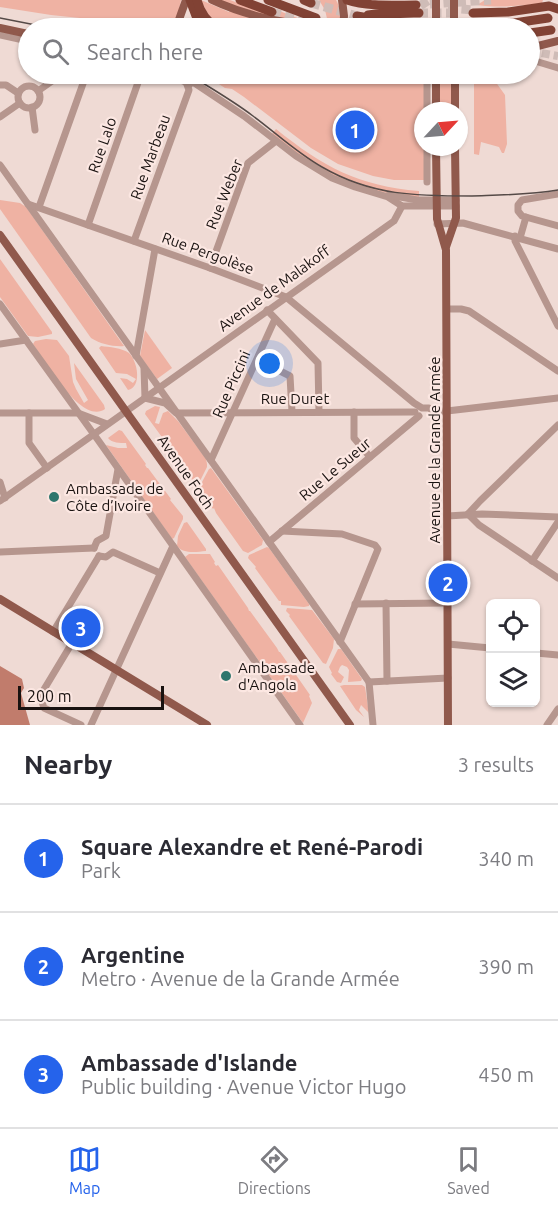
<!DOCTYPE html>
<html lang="en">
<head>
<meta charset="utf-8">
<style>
  body { margin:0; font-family:Ubuntu,sans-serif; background:#f7f7f7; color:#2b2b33 }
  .controls { position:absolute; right:18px; bottom:18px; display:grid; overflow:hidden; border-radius:9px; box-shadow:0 2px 4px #0004 }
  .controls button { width:54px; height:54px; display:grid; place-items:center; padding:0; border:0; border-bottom:2px solid #e1e1e2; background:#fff; color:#2b2b33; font:30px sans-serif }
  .compass { position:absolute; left:414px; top:102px; width:54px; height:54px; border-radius:50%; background:#fff; box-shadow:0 2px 4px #0004; rotate:64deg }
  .scale { position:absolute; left:18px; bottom:15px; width:146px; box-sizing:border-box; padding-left:6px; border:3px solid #191210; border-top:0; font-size:16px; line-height:21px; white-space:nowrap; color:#191210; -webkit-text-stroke:4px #fce7e2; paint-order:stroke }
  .you { position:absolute; left:270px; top:364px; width:21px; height:21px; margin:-15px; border:4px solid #fff; border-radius:50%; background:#1a73e8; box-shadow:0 0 0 9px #1a73e833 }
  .badge { display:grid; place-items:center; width:39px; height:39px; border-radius:50%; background:#2563eb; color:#fff; font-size:20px; font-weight:700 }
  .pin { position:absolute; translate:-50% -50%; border:3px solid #fff; box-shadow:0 2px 6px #0006 }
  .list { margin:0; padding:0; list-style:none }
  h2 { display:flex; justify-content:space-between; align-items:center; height:78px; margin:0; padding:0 24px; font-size:26px }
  h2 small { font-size:20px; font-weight:400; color:#7c7c81 }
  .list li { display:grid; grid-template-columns:39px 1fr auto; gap:18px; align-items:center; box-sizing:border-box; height:108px; padding:0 24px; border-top:2px solid #e1e1e2 }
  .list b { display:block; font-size:22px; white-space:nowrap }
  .list p { margin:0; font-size:20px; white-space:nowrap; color:#7c7c81 }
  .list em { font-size:20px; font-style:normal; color:#7c7c81 }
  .icon { flex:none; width:33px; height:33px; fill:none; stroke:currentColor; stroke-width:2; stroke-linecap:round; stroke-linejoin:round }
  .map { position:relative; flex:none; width:558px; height:725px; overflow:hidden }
  .search { position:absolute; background:#fff; box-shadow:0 2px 4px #0004; left:18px; right:18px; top:18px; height:66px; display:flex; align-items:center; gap:15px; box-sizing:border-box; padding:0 21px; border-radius:33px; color:#7c7c81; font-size:22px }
  .sheet { height:402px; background:#fff }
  nav { display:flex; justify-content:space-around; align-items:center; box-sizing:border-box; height:84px; border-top:2px solid #e1e1e2; background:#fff; font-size:16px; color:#7c7c81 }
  nav a { display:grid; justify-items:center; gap:3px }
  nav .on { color:#2563eb }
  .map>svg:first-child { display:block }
  .green { fill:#efb2a3 }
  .water { fill:#c17c6c }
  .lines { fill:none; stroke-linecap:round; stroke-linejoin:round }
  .major-tunnel { stroke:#cfbcb7; stroke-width:8; stroke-dasharray:8 4; stroke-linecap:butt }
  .highway-tunnel { stroke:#cfbcb7; stroke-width:9; stroke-dasharray:9 4.5; stroke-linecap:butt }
  .minor { stroke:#b6968e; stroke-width:7 }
  .major { stroke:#90594c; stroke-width:8 }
  .highway { stroke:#814234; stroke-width:9 }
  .tram { stroke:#554a47; stroke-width:1.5 }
  .poi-dot { fill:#2f766d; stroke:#fce7e2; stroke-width:2 }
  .labels { text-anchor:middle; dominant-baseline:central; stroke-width:4.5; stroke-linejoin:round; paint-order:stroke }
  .street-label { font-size:15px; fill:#191210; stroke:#fce7e2 }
  .poi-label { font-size:15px; fill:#191210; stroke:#fce7e2; text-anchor:start }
</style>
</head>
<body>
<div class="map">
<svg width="558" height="725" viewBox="0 0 558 725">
  <rect width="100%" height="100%" fill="#efdad4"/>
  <g class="green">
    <path d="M0 0H181L175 28H167V27H163L162 28V26H159L160 24 158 23 157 26H154L153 28H147V25L51 15 0 7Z"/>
    <path d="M201 0 229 12 232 5 220 0H230L279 19 267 6 315 25V28H226C213 22 206 13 201 0Z"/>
    <path d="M319 0H336C341 8 341 19 339 28L329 27 325 10Z"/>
    <path d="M485 0H543L542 3C520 6 500 8 477 5Z"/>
    <path d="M205 74H425V111H423V147H425V180H394L373 176 338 164 311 148 244 97 232 89 225 88 205 75Z"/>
    <rect x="440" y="74" width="11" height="37"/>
    <path d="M474 74H490L505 95 507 144 504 153H502L499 147 481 142 479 155 474 154Z"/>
    <path d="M276 129C323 167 359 186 419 191V198C381 195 342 182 309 162 296 154 284 144 272 134Z"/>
    <path d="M0 200 20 203 26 207 124 346C114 347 100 344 91 338L0 209Z"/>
    <path d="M0 259 52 332V334L38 337 28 336 0 297Z"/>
    <path d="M145 330 172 368 157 379 140 356Z"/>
    <path d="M46 339 57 340 69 356 73 382 76 389 84 403 88 400 76 379 74 363 104 405 105 409C82 426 44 360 33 344L35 341Z"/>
    <path d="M101 346C109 347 122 348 129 353 138 362 142 387 128 390L120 378 127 379 133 383 136 379 127 374 116 373 99 348Z"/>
    <path d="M155 406 160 407 155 423 159 424 163 413 168 411 178 421 206 459 207 464V467L198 485H196L180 463 181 461 179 458 178 459 145 414 146 411Z"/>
    <path d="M119 430 122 431 146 464 145 465 147 468H148L171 499 170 500 183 516V519L174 538 172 539 106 445 118 448H127L126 443C120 443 112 443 108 438Z"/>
    <path d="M211 468 263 540 262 545 248 553 243 551 216 513 214 508 213 509 200 491 202 482 209 469Z"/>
    <path d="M187 522 206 549V551C196 552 183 554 177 546L178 536 184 523Z"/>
    <path d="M267 547 269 548 309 604V606L304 607 281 605V601H279L255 568 256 567 248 558 249 555Z"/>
    <path d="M189 554H210L215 562 214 563 216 566 218 565 248 608 249 611H250L277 648 279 652H280L310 695 309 696 312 703 303 723 185 557Z"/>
    <path d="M287 608 312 610 334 639 333 648 326 664 323 663 289 616 290 615 286 611Z"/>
    <path d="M338 649H341L362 679 361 681 348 682 349 670 347 667 342 665 340 667 338 672 344 677 341 683 337 682 331 674 332 673 329 667Z"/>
    <path d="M344 685H362L365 687 369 713 361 705 359 710 364 717 356 710 340 686Z"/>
  </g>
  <path class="water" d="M0 666 22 679 24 688 21 693 30 725H0Z"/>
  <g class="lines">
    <path class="major-tunnel" d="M530 51 558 56"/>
    <g class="highway-tunnel">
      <path d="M311 3 357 16"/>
      <path d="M430 4 491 0"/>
      <path d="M448 8 474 10"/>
      <path d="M272 12C308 23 348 31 385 21"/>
      <path d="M409 13 429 0"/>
      <path d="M419 13H455"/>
      <path d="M420 23 472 24"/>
    </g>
    <g class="minor">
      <path d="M0 35 28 41"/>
      <path d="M530 57 535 61 558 68"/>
      <path d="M167 74 190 84"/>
      <path d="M181 74 244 116 296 156 332 178 355 187 388 197 402 206H456"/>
      <path d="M427 74V111"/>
      <path d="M0 85H6L18 93"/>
      <circle cx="29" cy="97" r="11"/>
      <path d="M38 91 55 79"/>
      <path d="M32 107 35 130"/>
      <path d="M0 117 20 103"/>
      <path d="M427 147V182"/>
      <path d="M0 165C123 337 245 510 369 682L373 725"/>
      <path d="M558 194 522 200 518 205V211L522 216 558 226"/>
      <path d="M389 195 417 200H456"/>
      <path d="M28 204 210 268 286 297 414 403 422 408H429L433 411H447L558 398"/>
      <path d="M39 207 85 78"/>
      <path d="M437 224 463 223 558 249"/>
      <path d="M88 225 141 74"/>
      <path d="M515 236V241L558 326"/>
      <path d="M520 238 526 217"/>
      <path d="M134 241 189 90 186 82"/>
      <path d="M210 268 248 163 276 141"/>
      <path d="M0 304 98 440 300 725"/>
      <path d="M447 309H461L469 311 558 371"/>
      <path d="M267 310 318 363 319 412"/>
      <path d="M0 344 26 340"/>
      <path d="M136 356 155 249"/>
      <path d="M272 367 290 376 292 412"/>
      <path d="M144 368 145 398 165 403 176 413 415 412"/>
      <path d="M354 412V438L370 457"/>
      <path d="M0 413H78L107 424"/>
      <path d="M29 413V443L47 468"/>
      <path d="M211 460 275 319"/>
      <path d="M0 482 5 498"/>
      <path d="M0 501 394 221 402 206"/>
      <path d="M468 514 480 501 558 425"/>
      <path d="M468 514 479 525 558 578"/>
      <path d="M447 516 482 514 558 517"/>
      <path d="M282 531 342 534 375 545 378 549 340 642"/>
      <path d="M269 542 419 416"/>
      <path d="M94 548 97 541 106 536 118 469"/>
      <path d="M0 552 94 548"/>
      <path d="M99 556 106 557 113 552 160 573"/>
      <path d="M532 561 558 522"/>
      <path d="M386 603 387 681"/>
      <path d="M355 604 448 603"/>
      <path d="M53 632 99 556"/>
      <path d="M72 643 40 696 44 708 81 725"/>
      <path d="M448 644 490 648"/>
      <path d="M536 653 558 655"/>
      <path d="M369 682 448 678"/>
      <path d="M91 725 173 546"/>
      <path d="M547 725 558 709"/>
    </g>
    <g class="major">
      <path d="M212 0C248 17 282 22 321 28"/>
      <path d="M342 0 344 16 343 28"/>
      <path d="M436 0V28"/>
      <path d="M454 0V28"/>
      <path d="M0 28 28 34"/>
      <path d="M176 28 186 0"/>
      <path d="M530 48 558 41"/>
      <path d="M455 74V111"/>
      <path d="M436 111V74"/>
      <path d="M436 147 437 219 446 250 448 725"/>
      <path d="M0 235 350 725"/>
      <path d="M446 247 456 218 455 147"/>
      <path d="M0 599 207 725"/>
    </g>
    <g class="highway">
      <path d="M190 0 196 16 207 28"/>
      <path d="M197 0C200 12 206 21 217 28"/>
      <path d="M240 0 272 12"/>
      <path d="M268 0 316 18"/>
      <path d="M304 0 311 3"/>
      <path d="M347 0C367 7 395 5 416 5"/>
      <path d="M473 13 508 12 549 6 558 9"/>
      <path d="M368 15 384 13H419"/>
      <path d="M357 16 380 20 420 23"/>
      <path d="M472 24 514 23 548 18"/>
      <path d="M356 28H358"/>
      <path d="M530 33 551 30"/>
    </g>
    <g class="tram">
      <path d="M0 18 51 28"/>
      <path d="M188 74C209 87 232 100 253 116 276 133 297 153 322 167 372 196 417 196 472 196 501 195 529 195 558 190"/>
    </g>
  </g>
  <g class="poi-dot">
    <circle cx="54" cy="497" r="6"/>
    <circle cx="226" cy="676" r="6"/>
  </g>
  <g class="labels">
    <g class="street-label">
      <text transform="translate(102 145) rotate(-71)">Rue Lalo</text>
      <text transform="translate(150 157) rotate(-70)">Rue Marbeau</text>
      <text transform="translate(224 194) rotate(-68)">Rue Weber</text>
      <text transform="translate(208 253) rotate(20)">Rue Pergolèse</text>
      <text transform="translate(274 288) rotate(-36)">Avenue de Malakoff</text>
      <text transform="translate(231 384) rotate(-66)">Rue Piccini</text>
      <text x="295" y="398">Rue Duret</text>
      <text transform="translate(434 450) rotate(-90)">Avenue de la Grande Armée</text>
      <text transform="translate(335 469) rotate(-40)">Rue Le Sueur</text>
      <text transform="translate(186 472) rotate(55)">Avenue Foch</text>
    </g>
    <g class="poi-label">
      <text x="66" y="488">Ambassade de<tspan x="66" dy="17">Côte d’Ivoire</tspan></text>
      <text x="238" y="667">Ambassade<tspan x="238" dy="17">d'Angola</tspan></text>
    </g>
  </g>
</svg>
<div class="controls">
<button><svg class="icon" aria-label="locate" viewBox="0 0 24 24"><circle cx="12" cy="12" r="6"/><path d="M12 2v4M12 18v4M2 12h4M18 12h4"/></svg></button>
<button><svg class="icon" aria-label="layers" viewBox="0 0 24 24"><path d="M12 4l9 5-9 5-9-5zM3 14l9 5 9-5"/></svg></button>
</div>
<svg class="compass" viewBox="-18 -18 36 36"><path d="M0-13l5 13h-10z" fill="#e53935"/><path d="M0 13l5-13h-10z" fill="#7c7c81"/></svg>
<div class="scale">200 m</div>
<div class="you"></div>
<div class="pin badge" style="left:355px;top:130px">1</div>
<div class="pin badge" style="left:448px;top:583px">2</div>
<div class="pin badge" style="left:81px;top:628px">3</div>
<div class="search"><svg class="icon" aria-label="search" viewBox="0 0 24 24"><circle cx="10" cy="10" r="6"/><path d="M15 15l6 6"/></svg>Search here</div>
</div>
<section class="sheet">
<h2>Nearby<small>3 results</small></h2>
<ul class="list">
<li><span class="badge">1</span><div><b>Square Alexandre et René-Parodi</b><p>Park</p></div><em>340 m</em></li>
<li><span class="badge">2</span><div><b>Argentine</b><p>Metro · Avenue de la Grande Armée</p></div><em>390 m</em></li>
<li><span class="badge">3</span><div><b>Ambassade d'Islande</b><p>Public building · Avenue Victor Hugo</p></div><em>450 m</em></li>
</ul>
</section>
<nav>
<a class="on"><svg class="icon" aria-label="map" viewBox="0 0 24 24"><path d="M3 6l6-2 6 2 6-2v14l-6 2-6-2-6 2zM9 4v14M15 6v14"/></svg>Map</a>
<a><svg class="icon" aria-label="directions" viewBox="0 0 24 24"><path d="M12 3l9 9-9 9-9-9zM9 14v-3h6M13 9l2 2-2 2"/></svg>Directions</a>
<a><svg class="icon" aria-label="saved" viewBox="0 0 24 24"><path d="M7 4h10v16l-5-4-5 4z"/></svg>Saved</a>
</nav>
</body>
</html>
